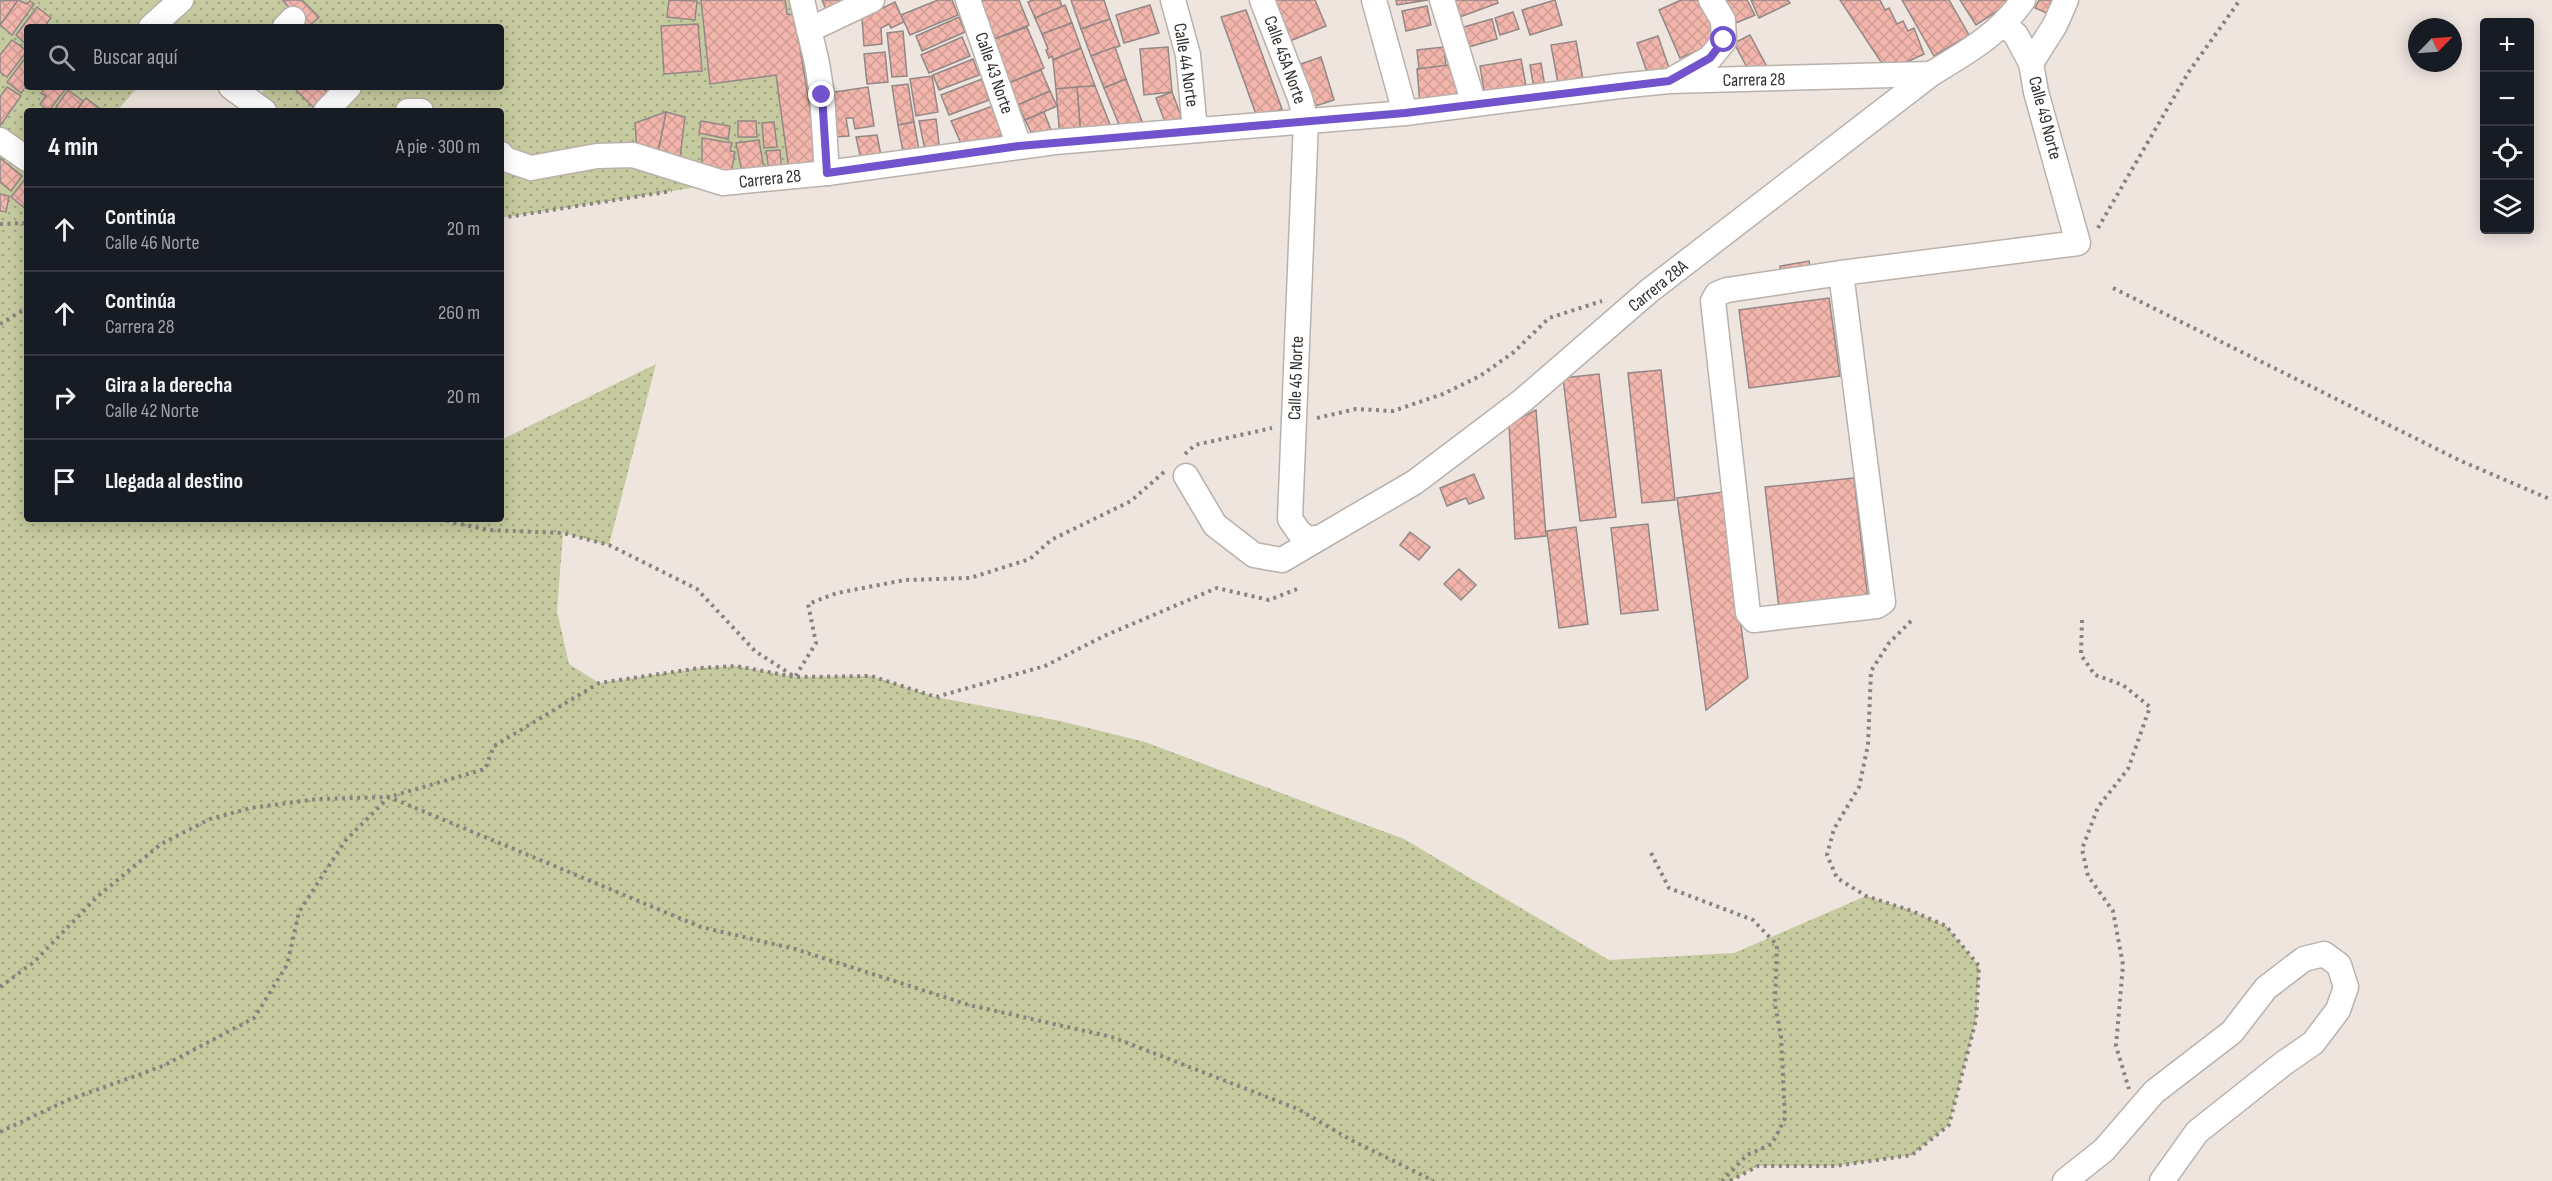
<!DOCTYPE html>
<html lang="es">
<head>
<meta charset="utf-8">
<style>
  body { margin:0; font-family:"Sofia Sans Condensed",sans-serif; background:#242831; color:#f1f3f6 }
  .controls { position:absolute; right:18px; top:18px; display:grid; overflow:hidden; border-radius:6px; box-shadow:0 3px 15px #0003 }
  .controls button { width:54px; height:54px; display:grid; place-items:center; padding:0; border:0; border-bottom:2px solid #363941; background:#171b24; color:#f1f3f6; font:30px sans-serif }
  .compass { position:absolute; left:2408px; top:18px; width:54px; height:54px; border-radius:50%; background:#171b24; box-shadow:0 3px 15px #0003; rotate:65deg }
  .stop { position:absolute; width:18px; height:18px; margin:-14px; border:4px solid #7053cd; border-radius:50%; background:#fff }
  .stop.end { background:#7053cd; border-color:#fff; box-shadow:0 2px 6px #0008 }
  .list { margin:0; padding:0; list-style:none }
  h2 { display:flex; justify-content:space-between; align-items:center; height:78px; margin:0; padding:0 24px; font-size:26px }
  h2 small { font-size:20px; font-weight:400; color:#9ea1a6 }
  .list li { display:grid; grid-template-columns:39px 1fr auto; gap:18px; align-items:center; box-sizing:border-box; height:84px; padding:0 24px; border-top:2px solid #363941 }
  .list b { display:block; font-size:22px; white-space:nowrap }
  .list p { margin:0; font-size:20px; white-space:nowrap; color:#9ea1a6 }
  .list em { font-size:20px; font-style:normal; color:#9ea1a6 }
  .icon { flex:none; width:33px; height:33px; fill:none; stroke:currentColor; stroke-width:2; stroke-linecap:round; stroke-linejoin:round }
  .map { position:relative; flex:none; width:2552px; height:1181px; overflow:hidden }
  .search { position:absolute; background:#171b24; box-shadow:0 3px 15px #0003; left:24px; top:24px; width:480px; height:66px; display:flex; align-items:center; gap:15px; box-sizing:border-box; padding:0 21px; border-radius:6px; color:#9ea1a6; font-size:22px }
  .panel { position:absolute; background:#171b24; box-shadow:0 3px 15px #0003; left:24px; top:108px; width:480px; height:414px; border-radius:6px }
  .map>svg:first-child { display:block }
  .grass { fill:url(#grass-dots) }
  .building { fill:url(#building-cross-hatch); stroke:#938886; stroke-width:1.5 }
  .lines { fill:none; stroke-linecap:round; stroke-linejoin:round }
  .minor-casing { stroke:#bab1ab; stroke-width:27 }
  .path { stroke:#89837f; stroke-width:4; stroke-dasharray:3 4.5; stroke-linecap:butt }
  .minor { stroke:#fff; stroke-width:24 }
  .route { stroke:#7053cd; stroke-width:8 }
  .labels { text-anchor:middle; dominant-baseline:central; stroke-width:4.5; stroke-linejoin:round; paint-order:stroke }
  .street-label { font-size:18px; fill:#33302d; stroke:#fff }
</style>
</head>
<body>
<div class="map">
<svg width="2552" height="1181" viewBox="0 0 2552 1181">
  <defs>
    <pattern id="grass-dots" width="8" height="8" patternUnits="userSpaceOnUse" patternTransform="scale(1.5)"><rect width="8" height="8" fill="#c6cb9f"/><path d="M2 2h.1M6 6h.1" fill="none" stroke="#a1a582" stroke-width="1.8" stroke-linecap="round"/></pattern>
    <pattern id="building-cross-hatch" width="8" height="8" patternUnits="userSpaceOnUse" patternTransform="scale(1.5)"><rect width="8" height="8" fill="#f2b5ac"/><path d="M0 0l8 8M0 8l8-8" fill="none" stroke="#d09c94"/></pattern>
  </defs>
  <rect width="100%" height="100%" fill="#efe5df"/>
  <path class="grass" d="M0 0H801L827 163 723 183 501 218V111H258L264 87H501V27H27V87H138L117 111H27V519H501V440L656 364 609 545 563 533 557 611 569 664 599 683 700 668 736 666 795 677 871 676 936 697 1060 721 1145 742 1404 839 1609 960 1734 953 1866 896 1912 911 1946 926 1979 966 1976 1020 1949 1125 1912 1155 1835 1166H1758L1730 1181H0Z"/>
  <g class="building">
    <path d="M18 0 27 4 30 1 34 4 12 35 0 25Z"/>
    <path d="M18 0 0 25V1Z"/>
    <path d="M285 0H302L319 17 308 27H291L300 19 283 1Z"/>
    <path d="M669 0 697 1 695 20 667 17Z"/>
    <path d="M701 0H785L787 14 793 15 800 48 819 164 789 170 776 75 710 84Z"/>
    <path d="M822 0H847L828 14Z"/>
    <path d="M938 0H952L958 15 910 35 901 15Z"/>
    <path d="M984 0H1019L1029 25 992 40 977 3Z"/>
    <path d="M1033 0H1060L1062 7 1035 18 1028 2Z"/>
    <path d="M1071 0H1104L1110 19 1081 29Z"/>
    <path d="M1273 0H1315L1326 26 1290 41Z"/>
    <path d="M1396 0H1428L1397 5Z"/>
    <path d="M1451 0H1497L1498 3 1457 18Z"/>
    <path d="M1555 0 1562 25 1530 35 1522 10Z"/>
    <path d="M1681 0H1701L1719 42 1680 58 1659 10Z"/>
    <path d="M1719 0H1747L1755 15 1731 25Z"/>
    <path d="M1751 0H1788L1790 3 1759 18Z"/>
    <path d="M1840 0H1880L1885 10 1889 8 1897 24 1903 21 1908 31 1914 28 1924 54 1887 71Z"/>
    <path d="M1902 0H1949L1969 35 1934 56Z"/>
    <path d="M1960 0H2005L2008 4 1976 25Z"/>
    <path d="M2039 0H2057L2051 15 2035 8Z"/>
    <path d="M895 2 904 22 891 28 889 24 881 28 882 44 864 46 862 18Z"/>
    <path d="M1065 5 1072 23 1042 34 1035 18Z"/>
    <path d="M1150 5 1159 33 1124 43 1116 15Z"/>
    <path d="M1427 6 1431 25 1406 31 1402 11Z"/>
    <path d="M37 7 51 18 44 27H27V45L16 35Z"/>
    <path d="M1246 10 1282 109 1257 117 1221 17Z"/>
    <path d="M1513 12 1519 29 1500 35 1495 18Z"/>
    <path d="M959 17 965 32 922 51 916 36Z"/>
    <path d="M1110 19 1120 46 1091 56 1081 29Z"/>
    <path d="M1492 19 1497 39 1465 48 1460 28Z"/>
    <path d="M1072 23 1081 48 1053 60 1052 56 1049 58 1046 50 1048 49 1042 34Z"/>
    <path d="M698 24 702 71 664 74 661 26Z"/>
    <path d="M1027 27 1044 68 1009 83 992 40Z"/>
    <path d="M903 31 907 76 892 77 887 33Z"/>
    <path d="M1750 35 1766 65 1750 73 1734 43Z"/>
    <path d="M1658 36 1670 71 1649 78 1637 43Z"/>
    <path d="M962 37 970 56 929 73 921 55Z"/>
    <path d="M12 40 27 51 7 77 0 72V55Z"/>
    <path d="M1576 41 1584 85 1559 89 1551 45Z"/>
    <path d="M1115 47 1126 79 1104 88 1091 56Z"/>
    <path d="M1168 47 1172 92 1144 95 1140 49Z"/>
    <path d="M1444 47 1446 66 1419 69 1417 50Z"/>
    <path d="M1081 48 1095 86 1056 89 1053 60Z"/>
    <path d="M885 52 888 82 867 84 864 54Z"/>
    <path d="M27 56V85L21 93 7 82Z"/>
    <path d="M1321 57 1334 100 1309 108 1295 66Z"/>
    <path d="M973 59 979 75 939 90 933 75Z"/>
    <path d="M1521 59 1527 91 1485 97 1480 66Z"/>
    <path d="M1541 63 1545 87 1534 89 1530 65Z"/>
    <path d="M1456 64 1461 99 1420 105 1417 69Z"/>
    <path d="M1041 70 1050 91 1018 105 1009 83Z"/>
    <path d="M932 76 938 112 916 116 910 79Z"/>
    <path d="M982 79 989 100 949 115 941 95Z"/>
    <path d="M1126 79 1145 129 1122 132 1104 88Z"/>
    <path d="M908 84 914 122 898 125 892 86Z"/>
    <path d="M1095 86 1114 135 1081 138 1077 87Z"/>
    <path d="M7 87 21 96 0 126V97Z"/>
    <path d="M46 87H67L49 111 40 104 46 96 41 93Z"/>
    <path d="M293 87H322L328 94 314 108Z"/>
    <path d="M868 87 874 126 855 129 853 118H846L849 136 834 137 828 93Z"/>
    <path d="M1077 87 1081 138 1060 139 1056 89Z"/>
    <path d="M68 90 83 101 76 111H61L56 107Z"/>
    <path d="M1050 91 1057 106 1025 120 1018 105Z"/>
    <path d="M1172 92 1185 126 1169 133 1156 98Z"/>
    <path d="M86 98 99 108 97 111H76Z"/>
    <path d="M993 106 1003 135 964 150 951 121Z"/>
    <path d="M666 112 685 117 679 166 657 157Z"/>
    <path d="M666 112 657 157 637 150 635 123Z"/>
    <path d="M1044 112 1053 135 1036 142 1025 120Z"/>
    <path d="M936 119 940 152 926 155 919 121Z"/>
    <path d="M701 121 730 126 728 139 699 133Z"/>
    <path d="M738 121H756L757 137H738Z"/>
    <path d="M774 122 777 147 764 148 762 123Z"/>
    <path d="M914 122 920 156 904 158 898 125Z"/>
    <path d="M877 135 882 161 862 164 856 137Z"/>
    <path d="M702 138 732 143 730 151 735 152 730 178 702 170Z"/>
    <path d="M759 140 765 175 743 177 736 143Z"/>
    <path d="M780 150 782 175 770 176 766 151Z"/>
    <path d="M0 158 22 176 11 191 0 182Z"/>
    <path d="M27 177V210L11 197Z"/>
    <path d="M0 194 9 196 6 212 0 211Z"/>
    <path d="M1809 261 1812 276 1782 281 1780 266Z"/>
    <path d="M1829 298 1840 376 1749 388 1739 310Z"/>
    <path d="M1661 370 1675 500 1642 503 1628 373Z"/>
    <path d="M1599 374 1616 517 1580 521 1563 378Z"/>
    <path d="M1536 410 1546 536 1515 539 1509 424Z"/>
    <path d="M1474 474 1484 498 1469 504 1466 498 1447 506 1440 488Z"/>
    <path d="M1854 478 1868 600 1779 609 1765 487Z"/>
    <path d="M1723 492 1748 678 1706 710 1677 498Z"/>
    <path d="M1648 524 1658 610 1621 614 1611 528Z"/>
    <path d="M1576 527 1588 624 1559 628 1547 531Z"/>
    <path d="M1410 532 1430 547 1419 560 1400 545Z"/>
    <path d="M1459 569 1476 585 1461 600 1444 584Z"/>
  </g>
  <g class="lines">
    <g class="minor-casing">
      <g id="minor">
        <path d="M802 0 817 63 822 95 827 173"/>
        <path d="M968 0 1019 146"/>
        <path d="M1173 0 1188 55 1195 130"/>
        <path d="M1262 0 1300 98 1306 121 1290 519 1299 532 1309 539 1321 537 1415 482 1522 401 1649 291 1931 74C1965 53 2000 34 2023 0"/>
        <path d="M1374 0 1405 113"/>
        <path d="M1442 0 1474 104"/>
        <path d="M2004 24 2016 35 2031 63"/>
        <path d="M151 27 181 0"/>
        <path d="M285 27 293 19"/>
        <path d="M809 30 872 0"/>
        <path d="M1673 79 1710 58 1724 41 1723 20 1711 0"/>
        <path d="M231 87 264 111"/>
        <path d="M326 111 349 87"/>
        <path d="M408 111H421"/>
        <path d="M0 140 27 159"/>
        <path d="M501 154 505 159 531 168 597 156 633 155 723 183 827 173 1055 142 1405 113 1619 86 1669 81 1931 74"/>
        <path d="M1841 273 1883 602 1877 606 1754 620 1748 613 1713 301 1717 294 1727 290 1841 273 2078 243 2036 92 2031 63 2055 25 2066 0"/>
        <path d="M1186 476 1215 525 1254 555 1282 560 1321 537"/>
        <path d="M2065 1181 2104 1150 2154 1092 2232 1032 2266 988 2304 959 2324 954 2339 965 2346 987 2338 1010 2313 1043 2284 1063 2197 1132 2162 1181"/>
      </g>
    </g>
    <g class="path">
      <path d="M501 218 672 191"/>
      <path d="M0 224 27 223"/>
      <path d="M2098 228 2188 73 2240 0"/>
      <path d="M2113 288 2461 461 2552 500"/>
      <path d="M0 324 27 308"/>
      <path d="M1317 418 1356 409 1393 411 1443 394 1480 376 1514 352 1549 318 1602 301"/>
      <path d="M1185 454 1195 445 1272 428"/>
      <path d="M439 519 488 530 563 533 609 545 697 589 755 651 795 677 816 643 808 604 837 593 905 580 970 578 1030 559 1051 540 1131 501 1164 472"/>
      <path d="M2082 620 2081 655 2095 675 2123 685 2150 707 2128 769 2098 807 2082 849 2088 876 2113 911 2123 965 2116 1046 2129 1089"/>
      <path d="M1651 853 1669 888 1753 920 1777 945 1775 1005 1781 1036 1785 1118 1772 1144 1747 1155 1722 1181"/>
      <path d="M0 987 34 962 98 896 161 844 210 819 251 808 317 799 389 797 701 927 795 949 969 1005 1112 1037 1298 1109 1351 1140 1434 1181"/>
      <path d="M0 1132 68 1100 163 1066 254 1018 287 965 299 912 345 841 389 797 485 769 494 746 599 683 700 668 736 666 795 677 871 676 936 697 1045 666 1104 636 1217 588 1269 600 1297 589"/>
      <path d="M1730 1181 1758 1166H1835L1912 1155 1949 1125 1976 1020 1979 966 1946 926 1912 911 1866 896 1837 878 1827 855 1834 829 1859 787 1868 745 1871 671 1889 643 1913 619"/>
    </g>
    <use href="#minor" class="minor"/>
  </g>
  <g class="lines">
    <path class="route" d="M822 95 827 173 1019 146 1405 113 1669 81 1710 58 1724 40"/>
  </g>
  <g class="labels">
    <g class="street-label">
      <text transform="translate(1285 60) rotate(70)">Calle 45A Norte</text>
      <text transform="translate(1186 65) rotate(81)">Calle 44 Norte</text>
      <text transform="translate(994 73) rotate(71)">Calle 43 Norte</text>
      <text transform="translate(1754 80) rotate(-1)">Carrera 28</text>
      <text transform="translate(2045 118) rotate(75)">Calle 49 Norte</text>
      <text transform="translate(770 179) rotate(-6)">Carrera 28</text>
      <text transform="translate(1658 286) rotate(-39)">Carrera 28A</text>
      <text transform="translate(1296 378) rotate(-88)">Calle 45 Norte</text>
    </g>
  </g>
</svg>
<div class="controls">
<button>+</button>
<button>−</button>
<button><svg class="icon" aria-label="locate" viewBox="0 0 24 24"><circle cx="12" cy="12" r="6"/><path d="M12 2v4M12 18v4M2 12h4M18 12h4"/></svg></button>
<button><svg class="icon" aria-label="layers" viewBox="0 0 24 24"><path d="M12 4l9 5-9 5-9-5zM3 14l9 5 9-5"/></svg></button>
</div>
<svg class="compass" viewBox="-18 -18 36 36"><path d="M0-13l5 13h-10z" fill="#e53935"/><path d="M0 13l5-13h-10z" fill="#9ea1a6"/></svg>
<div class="stop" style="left:1724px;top:40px"></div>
<div class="stop end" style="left:822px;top:95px"></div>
<div class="search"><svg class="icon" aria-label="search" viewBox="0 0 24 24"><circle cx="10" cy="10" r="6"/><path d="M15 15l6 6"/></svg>Buscar aquí</div>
<section class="panel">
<h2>4 min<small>A pie · 300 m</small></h2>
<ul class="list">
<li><svg class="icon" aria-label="ahead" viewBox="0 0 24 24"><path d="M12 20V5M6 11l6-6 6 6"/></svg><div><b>Continúa</b><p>Calle 46 Norte</p></div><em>20 m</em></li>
<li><svg class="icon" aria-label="ahead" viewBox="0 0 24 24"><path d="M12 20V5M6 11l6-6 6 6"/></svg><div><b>Continúa</b><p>Carrera 28</p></div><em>260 m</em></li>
<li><svg class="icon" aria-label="right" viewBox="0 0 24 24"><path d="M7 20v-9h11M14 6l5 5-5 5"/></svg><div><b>Gira a la derecha</b><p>Calle 42 Norte</p></div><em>20 m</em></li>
<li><svg class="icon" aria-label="arrive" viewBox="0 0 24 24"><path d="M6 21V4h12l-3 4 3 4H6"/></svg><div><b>Llegada al destino</b></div></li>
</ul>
</section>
</div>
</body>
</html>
